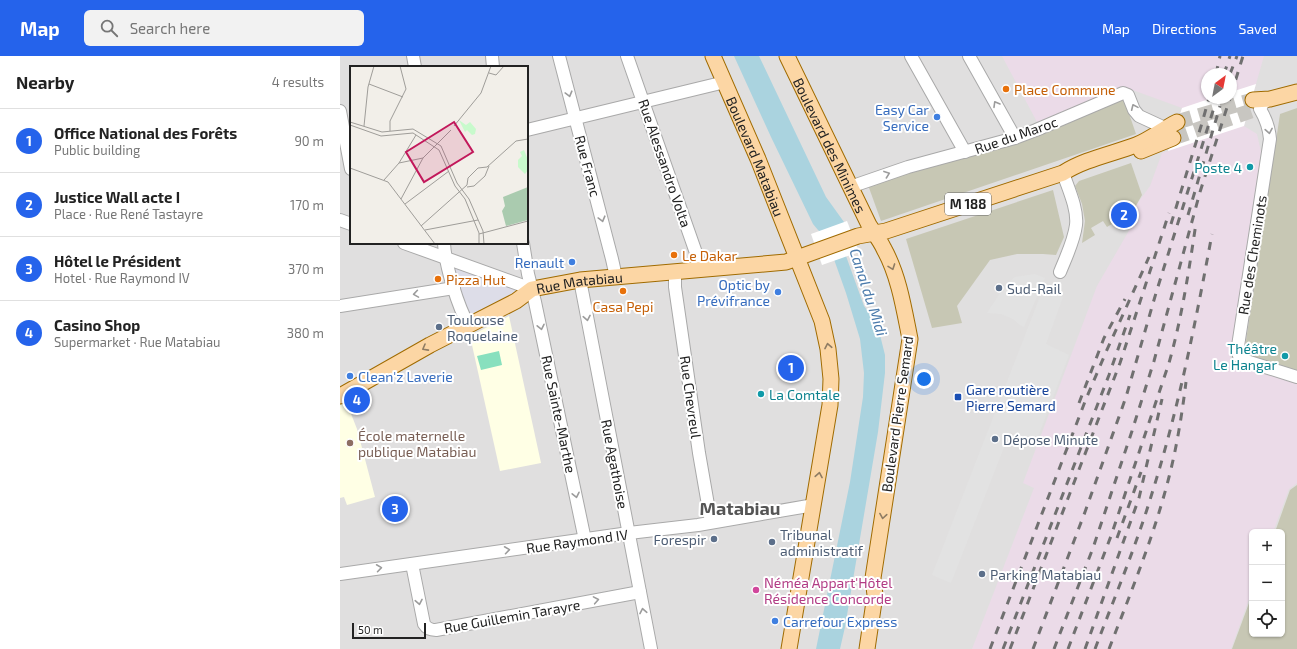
<!DOCTYPE html>
<html lang="en">
<head>
<meta charset="utf-8">
<style>
  body { margin:0; font-family:"Exo 2",sans-serif; background:#f2f2f2; color:#222 }
  .controls { position:absolute; right:12px; bottom:12px; display:grid; overflow:hidden; border-radius:6px; box-shadow:0 1px 3px #0004 }
  .controls button { width:36px; height:36px; display:grid; place-items:center; padding:0; border:0; border-bottom:1px solid #e0e0e0; background:#fff; color:#222; font:20px sans-serif }
  .compass { position:absolute; left:861px; top:12px; width:36px; height:36px; border-radius:50%; background:#fff; box-shadow:0 1px 3px #0004; rotate:32deg }
  .scale { position:absolute; left:12px; bottom:10px; width:74px; box-sizing:border-box; padding-left:4px; border:2px solid #222; border-top:0; font-size:11px; line-height:14px; white-space:nowrap; color:#222; -webkit-text-stroke:3px #fff; paint-order:stroke }
  .you { position:absolute; left:584px; top:323px; width:14px; height:14px; margin:-10px; border:3px solid #fff; border-radius:50%; background:#1a73e8; box-shadow:0 0 0 6px #1a73e833 }
  .badge { display:grid; place-items:center; width:26px; height:26px; border-radius:50%; background:#2563eb; color:#fff; font-size:13px; font-weight:700 }
  .pin { position:absolute; translate:-50% -50%; border:2px solid #fff; box-shadow:0 1px 4px #0006 }
  .list { margin:0; padding:0; list-style:none }
  h2 { display:flex; justify-content:space-between; align-items:center; height:52px; margin:0; padding:0 16px; font-size:17px }
  h2 small { font-size:13px; font-weight:400; color:#767676 }
  .list li { display:grid; grid-template-columns:26px 1fr auto; gap:12px; align-items:center; box-sizing:border-box; height:64px; padding:0 16px; border-top:1px solid #e0e0e0 }
  .list b { display:block; font-size:15px; white-space:nowrap }
  .list p { margin:0; font-size:13px; white-space:nowrap; color:#767676 }
  .list em { font-size:13px; font-style:normal; color:#767676 }
  .icon { flex:none; width:22px; height:22px; fill:none; stroke:currentColor; stroke-width:2; stroke-linecap:round; stroke-linejoin:round }
  .map { position:relative; flex:none; width:957px; height:593px; overflow:hidden }
  header { display:flex; align-items:center; gap:24px; box-sizing:border-box; height:56px; padding:0 20px; background:#2563eb; color:#fff }
  header strong { font-size:19px }
  nav { display:flex; gap:22px; margin-inline-start:auto; font-size:14px }
  .search { width:280px; height:36px; background:#f2f2f2; display:flex; align-items:center; gap:10px; box-sizing:border-box; padding:0 14px; border-radius:6px; color:#767676; font-size:15px }
  main { display:flex }
  aside { flex:1; background:#fff }
  .map>svg:first-child { display:block }
  .residential { fill:#e0dfdf; fill-rule:evenodd }
  .industrial { fill:#ebdbe8; fill-rule:evenodd }
  .education { fill:#ffffe5 }
  .construction { fill:#c7c7b4 }
  .pitch { fill:#88e0be }
  .parking { fill:#e2e2e2 }
  .plaza { fill:#dddde8 }
  .water { fill:#aad3df }
  .pier { fill:#fff }
  .lines { fill:none; stroke-linecap:round; stroke-linejoin:round }
  .major-tunnel { stroke:#c8c6c1; stroke-width:15; stroke-dasharray:15 8; stroke-linecap:butt }
  .minor-casing { stroke:#a9a9a9; stroke-width:14 }
  .major-casing { stroke:#a06b00; stroke-width:17 }
  .minor { stroke:#fff; stroke-width:12 }
  .major { stroke:#fcd6a4; stroke-width:15 }
  .rail { stroke:#707070; stroke-width:3; stroke-dasharray:8 8; stroke-linecap:butt }
  .oneway { stroke:#9c9c9c }
  .oneway2 { stroke:#8f7c63 }
  .food-dot { fill:#e8710a; stroke:#fff; stroke-width:1.5 }
  .shop-dot { fill:#3f7fe0; stroke:#fff; stroke-width:1.5 }
  .culture-dot { fill:#0f9aa8; stroke:#fff; stroke-width:1.5 }
  .service-dot { fill:#5c6f8a; stroke:#fff; stroke-width:1.5 }
  .transit-dot { fill:#1a4fb4; stroke:#fff; stroke-width:1.5 }
  .education-dot { fill:#8d6e63; stroke:#fff; stroke-width:1.5 }
  .hotel-dot { fill:#d1479c; stroke:#fff; stroke-width:1.5 }
  .labels { text-anchor:middle; dominant-baseline:central; stroke-width:4; stroke-linejoin:round; paint-order:stroke }
  .shield { fill:#fff; stroke:#646464; stroke-width:1 }
  .shield-label { font-size:13px; font-weight:bold; fill:#222 }
  .food-label { font-size:14px; fill:#c56008; stroke:#fff; text-anchor:start }
  .shop-label { font-size:14px; fill:#366cbe; stroke:#fff; text-anchor:end }
  .street-label { font-size:14px; fill:#222; stroke:#fff }
  .culture-label { font-size:14px; fill:#0d838f; stroke:#fff; text-anchor:end }
  .service-label { font-size:14px; fill:#4e5e75; stroke:#fff; text-anchor:start }
  .transit-label { font-size:14px; fill:#164399; stroke:#fff; text-anchor:start }
  .education-label { font-size:14px; fill:#785e54; stroke:#fff; text-anchor:start }
  .hotel-label { font-size:14px; fill:#b23c85; stroke:#fff; text-anchor:start }
  .water-label { font-size:15px; font-style:italic; fill:#4a7aab; stroke:#fff }
  .district-label { font-size:18px; font-weight:bold; fill:#555; stroke:#fff }
  .inset-road { fill:none; stroke:#9f9d99; stroke-width:1 }
  .view { fill:#c2185b; fill-opacity:0.15; stroke:#c2185b; stroke-width:2 }
  .inset-edge { fill:none; stroke:#222; stroke-width:2 }
</style>
</head>
<body>
<header>
<strong>Map</strong>
<div class="search"><svg class="icon" aria-label="search" viewBox="0 0 24 24"><circle cx="10" cy="10" r="6"/><path d="M15 15l6 6"/></svg>Search here</div>
<nav><a>Map</a><a>Directions</a><a>Saved</a></nav>
</header>
<main>
<aside>
<h2>Nearby<small>4 results</small></h2>
<ul class="list">
<li><span class="badge">1</span><div><b>Office National des Forêts</b><p>Public building</p></div><em>90 m</em></li>
<li><span class="badge">2</span><div><b>Justice Wall acte I</b><p>Place · Rue René Tastayre</p></div><em>170 m</em></li>
<li><span class="badge">3</span><div><b>Hôtel le Président</b><p>Hotel · Rue Raymond IV</p></div><em>370 m</em></li>
<li><span class="badge">4</span><div><b>Casino Shop</b><p>Supermarket · Rue Matabiau</p></div><em>380 m</em></li>
</ul>
</aside>
<div class="map">
<svg width="957" height="593" viewBox="0 0 957 593">
  <rect width="100%" height="100%" fill="#f2efe9"/>
  <path class="residential" d="M0 0H957V593H0ZM11 11H187V187H11ZM867 18H891V42H867ZM912 476H942V578H912Z"/>
  <path class="industrial" d="M662 0H924L904 70 917 78 921 96 890 300 892 306 897 308 957 327V427L949 433 933 476H912V535L891 593H632L694 432 683 427 757 230 798 159 792 155 810 130 822 97 828 95 842 52 787 32 697 66ZM867 18H891V42H867Z"/>
  <g class="education">
    <path d="M169 260 201 407 160 415 130 280Z"/>
    <path d="M6 345 17 373 35 441 7 449 4 441 0 442V349Z"/>
  </g>
  <g class="construction">
    <path d="M784 43 796 78 541 165 528 129Z"/>
    <path d="M957 52V315L904 298 940 58Z"/>
    <path d="M791 107 802 139 793 155 767 171 763 165 751 172 755 179 742 187 745 165 742 148 735 130 739 125Z"/>
    <path d="M713 134 724 181 716 199 703 198H677L650 204 617 250 622 267 592 272 566 183Z"/>
    <path d="M957 429V593H892L912 539V578H942V476H935L950 434Z"/>
  </g>
  <path class="pitch" d="M159 295 162 309 141 314 137 300Z"/>
  <g class="parking">
    <path d="M695 218 705 222 684 271 680 269 673 263 661 258 647 257 666 228 675 221Z"/>
    <path d="M701 238 711 241 712 238 723 241 706 288 729 299 696 386 670 376 611 527 592 519Z"/>
  </g>
  <path class="plaza" d="M114 209 131 215 133 219 159 228 163 227 172 231 174 233V237L172 241 130 261 111 212Z"/>
  <path class="water" d="M394 0H419L486 141 504 166 506 200 524 250 534 263 539 275 545 299V317L538 376 505 571 500 593H476L510 426 523 341 524 317 520 283 506 237 486 181 478 174 473 168 431 81Z"/>
  <g class="pier">
    <path d="M916 28 904 70 828 95 842 52 872 42H891V36Z"/>
    <path d="M507 165 519 196 482 209 471 178Z"/>
  </g>
  <g class="lines">
    <g class="major-tunnel">
      <path d="M837 66 913 44"/>
      <path d="M833 82 911 55"/>
    </g>
    <g class="minor-casing">
      <g id="minor">
        <path d="M73 0 75 11"/>
        <path d="M152 0 153 11"/>
        <path d="M219 0 272 203 276 221"/>
        <path d="M287 0 362 214"/>
        <path d="M571 0 625 96"/>
        <path d="M629 0 675 82"/>
        <path d="M930 43 923 47 920 53C926 63 929 71 930 83L898 290 899 300 903 304 957 321"/>
        <path d="M0 55 11 113"/>
        <path d="M187 74 385 26"/>
        <path d="M510 131 568 111 675 82 696 74 783 37 788 39 794 54 799 60 825 72"/>
        <path d="M0 164 11 168"/>
        <path d="M64 187 192 233"/>
        <path d="M104 187C105 209 118 251 129 270"/>
        <path d="M183 187 188 218 195 246 245 484"/>
        <path d="M335 216V231L359 397 371 466"/>
        <path d="M720 216C726 201 734 185 736 169 738 153 728 132 723 117"/>
        <path d="M240 224 311 593"/>
        <path d="M0 250 114 232"/>
        <path d="M72 508 84 568C87 573 91 574 96 574L300 536"/>
        <path d="M0 518 289 477 358 469 474 449"/>
      </g>
    </g>
    <g class="major-casing">
      <g id="major">
        <path id="s1" d="M373 0 418 103 482 265 488 293 491 323 490 349 449 593"/>
        <path id="s2" d="M447 0 529 169C534 177 540 184 544 193 559 220 564 253 570 283L533 522 535 539 527 593"/>
        <path d="M913 44 930 43 957 36"/>
        <path d="M801 95 833 82"/>
        <path id="s3" d="M0 340 90 289 176 245 192 233 240 224 446 206 518 180 546 175 723 117C745 103 772 98 796 89 809 84 823 73 837 66"/>
      </g>
    </g>
    <use href="#minor" class="minor"/>
    <use href="#major" class="major"/>
    <g class="rail">
      <path d="M876 18 880 0"/>
      <path d="M884 18 890 0"/>
      <path d="M890 18 897 0"/>
      <path d="M891 39 903 0"/>
      <path d="M848 159 880 50"/>
      <path d="M831 168 862 67 869 42"/>
      <path d="M739 347 764 282 785 243"/>
      <path d="M777 482 801 416"/>
      <path d="M650 593 746 343 766 296 809 201"/>
      <path d="M663 593 769 319 790 259"/>
      <path d="M670 593 780 307 829 157"/>
      <path d="M693 593 745 456 786 341 816 237 877 42"/>
      <path d="M714 593 753 492 792 375 814 305 860 136 890 42"/>
      <path d="M728 593 771 480 829 307C842 261 849 214 856 167"/>
      <path d="M745 593 799 442 822 343"/>
      <path d="M755 593C775 540 797 488 813 434 839 351 856 264 872 178"/>
      <path d="M769 593C791 536 814 480 829 421 837 390 842 358 846 326"/>
    </g>
  </g>
  <defs><path id="oneway-chevron" d="M-2-3.5L2.5 0L-2 3.5" fill="none" stroke-width="1.6" stroke-linecap="round" stroke-linejoin="round"/></defs>
  <g class="oneway">
    <use href="#oneway-chevron" transform="translate(229 38) rotate(75)"/>
    <use href="#oneway-chevron" transform="translate(656 48) rotate(-120)"/>
    <use href="#oneway-chevron" transform="translate(794 51) rotate(-114)"/>
    <use href="#oneway-chevron" transform="translate(929 75) rotate(80)"/>
    <use href="#oneway-chevron" transform="translate(547 118) rotate(-20)"/>
    <use href="#oneway-chevron" transform="translate(262 163) rotate(75)"/>
    <use href="#oneway-chevron" transform="translate(76 238) rotate(171)"/>
    <use href="#oneway-chevron" transform="translate(247 262) rotate(79)"/>
    <use href="#oneway-chevron" transform="translate(201 271) rotate(78)"/>
    <use href="#oneway-chevron" transform="translate(236 439) rotate(78)"/>
    <use href="#oneway-chevron" transform="translate(167 494) rotate(-8)"/>
    <use href="#oneway-chevron" transform="translate(39 512) rotate(-8)"/>
    <use href="#oneway-chevron" transform="translate(256 544) rotate(-10)"/>
    <use href="#oneway-chevron" transform="translate(79 546) rotate(79)"/>
    <use href="#oneway-chevron" transform="translate(303 555) rotate(-101)"/>
  </g>
  <g class="oneway2">
    <use href="#oneway-chevron" transform="translate(552 211) rotate(70)"/>
    <use href="#oneway-chevron" transform="translate(488 290) rotate(-101)"/>
    <use href="#oneway-chevron" transform="translate(85 292) rotate(151)"/>
    <use href="#oneway-chevron" transform="translate(479 419) rotate(-80)"/>
    <use href="#oneway-chevron" transform="translate(543 460) rotate(99)"/>
  </g>
  <g class="food-dot">
    <circle cx="666" cy="33" r="4"/>
    <circle cx="334" cy="199" r="4"/>
    <circle cx="98" cy="223" r="4"/>
    <circle cx="283" cy="235" r="4"/>
  </g>
  <g class="shop-dot">
    <circle cx="597" cy="61" r="4"/>
    <circle cx="232" cy="206" r="4"/>
    <circle cx="438" cy="236" r="4"/>
    <circle cx="10" cy="320" r="4"/>
    <circle cx="435" cy="565" r="4"/>
  </g>
  <g class="culture-dot">
    <circle cx="910" cy="111" r="4"/>
    <circle cx="945" cy="300" r="4"/>
    <circle cx="421" cy="338" r="4"/>
  </g>
  <g class="service-dot">
    <circle cx="659" cy="232" r="4"/>
    <circle cx="99" cy="271" r="4"/>
    <circle cx="655" cy="383" r="4"/>
    <circle cx="374" cy="483" r="4"/>
    <circle cx="432" cy="486" r="4"/>
    <circle cx="642" cy="518" r="4"/>
  </g>
  <rect class="transit-dot" x="614" y="337" width="8" height="8" rx="2"/>
  <circle class="education-dot" cx="10" cy="387" r="4"/>
  <circle class="hotel-dot" cx="416" cy="534" r="4"/>
  <g class="labels">
    <rect class="shield" x="605" y="137" width="46" height="22" rx="3"/>
    <g class="shield-label">
      <text x="628" y="148">M 188</text>
    </g>
    <g class="food-label">
      <text x="674" y="33">Place Commune</text>
      <text x="342" y="199">Le Dakar</text>
      <text x="106" y="223">Pizza Hut</text>
      <text x="283" y="250" text-anchor="middle">Casa Pepi</text>
    </g>
    <g class="shop-label">
      <text x="589" y="53">Easy Car<tspan x="589" dy="16">Service</tspan></text>
      <text x="224" y="206">Renault</text>
      <text x="430" y="228">Optic by<tspan x="430" dy="16">Prévifrance</tspan></text>
      <text x="18" y="320" text-anchor="start">Clean'z Laverie</text>
      <text x="443" y="565" text-anchor="start">Carrefour Express</text>
    </g>
    <g class="street-label">
      <text transform="translate(676 79) rotate(-19)">Rue du Maroc</text>
      <text stroke="none"><textPath href="#s2" startOffset="99">Boulevard des Minimes</textPath></text>
      <text stroke="none"><textPath href="#s1" startOffset="109">Boulevard Matabiau</textPath></text>
      <text transform="translate(325 107) rotate(71)">Rue Alessandro Volta</text>
      <text transform="translate(248 110) rotate(75)">Rue Franc</text>
      <text transform="translate(912 199) rotate(-81)">Rue des Cheminots</text>
      <text stroke="none"><textPath href="#s3" startOffset="268">Rue Matabiau</textPath></text>
      <text transform="translate(351 341) rotate(82)">Rue Chevreul</text>
      <text transform="translate(219 358) rotate(78)">Rue Sainte-Marthe</text>
      <text transform="translate(557 358) rotate(-82)">Boulevard Pierre Semard</text>
      <text transform="translate(275 408) rotate(79)">Rue Agathoise</text>
      <text transform="translate(237 485) rotate(-8)">Rue Raymond IV</text>
      <text transform="translate(172 560) rotate(-10)">Rue Guillemin Tarayre</text>
    </g>
    <g class="culture-label">
      <text x="902" y="111">Poste 4</text>
      <text x="937" y="292">Théâtre<tspan x="937" dy="16">Le Hangar</tspan></text>
      <text x="429" y="338" text-anchor="start">La Comtale</text>
    </g>
    <g class="service-label">
      <text x="667" y="232">Sud-Rail</text>
      <text x="107" y="263">Toulouse<tspan x="107" dy="16">Roquelaine</tspan></text>
      <text x="663" y="383">Dépose Minute</text>
      <text x="440" y="478">Tribunal<tspan x="440" dy="16">administratif</tspan></text>
      <text x="366" y="483" text-anchor="end">Forespir</text>
      <text x="650" y="518">Parking Matabiau</text>
    </g>
    <g class="transit-label">
      <text x="626" y="333">Gare routière<tspan x="626" dy="16">Pierre Semard</tspan></text>
    </g>
    <g class="education-label">
      <text x="18" y="379">École maternelle<tspan x="18" dy="16">publique Matabiau</tspan></text>
    </g>
    <g class="hotel-label">
      <text x="424" y="526">Néméa Appart'Hôtel<tspan x="424" dy="16">Résidence Concorde</tspan></text>
    </g>
    <g class="water-label">
      <text transform="translate(529 236) rotate(72)">Canal du Midi</text>
    </g>
    <g class="district-label">
      <text x="400" y="452">Matabiau</text>
    </g>
  </g>
  <g transform="translate(10 10)">
    <rect width="178" height="178" fill="#f2efe9"/>
    <path d="M178 121V154L156 160 152 145 155 140 153 131Z" fill="#aacbaf"/>
    <path d="M109 54 116 59 120 56 126 63 125 68 122 69 117 64 115 66ZM174 84 178 94V104L175 108 168 101V94L172 90 170 86Z" fill="#c8facc"/>
    <path class="inset-road" d="M139 7 146 9 154 0M19 18 53 31M0 56 32 66 63 63 91 80 107 117 119 133 133 165 134 178M0 59 31 70 63 67 89 84 105 120 115 133 129 167V178M14 60 18 21 24 0M104 60 131 27 141 0M40 65V55L56 23 50 0M49 97 73 92M0 102 38 116 85 178M34 114 49 97 66 69M117 121 124 120 135 110 139 100M51 133 73 92 101 64M55 138 99 105M71 160 117 119 118 112 128 102 137 101 166 75 178 73M75 164 128 154M129 168 178 155"/>
    <path class="view" d="M104 56 123 86 74 116 56 86Z"/>
    <rect width="178" height="178" class="inset-edge"/>
  </g>
</svg>
<div class="controls">
<button>+</button>
<button>−</button>
<button><svg class="icon" aria-label="locate" viewBox="0 0 24 24"><circle cx="12" cy="12" r="6"/><path d="M12 2v4M12 18v4M2 12h4M18 12h4"/></svg></button>
</div>
<svg class="compass" viewBox="-18 -18 36 36"><path d="M0-13l5 13h-10z" fill="#e53935"/><path d="M0 13l5-13h-10z" fill="#767676"/></svg>
<div class="scale">50 m</div>
<div class="you"></div>
<div class="pin badge" style="left:451px;top:312px">1</div>
<div class="pin badge" style="left:784px;top:159px">2</div>
<div class="pin badge" style="left:55px;top:453px">3</div>
<div class="pin badge" style="left:17px;top:344px">4</div>
</div>
</main>
</body>
</html>
